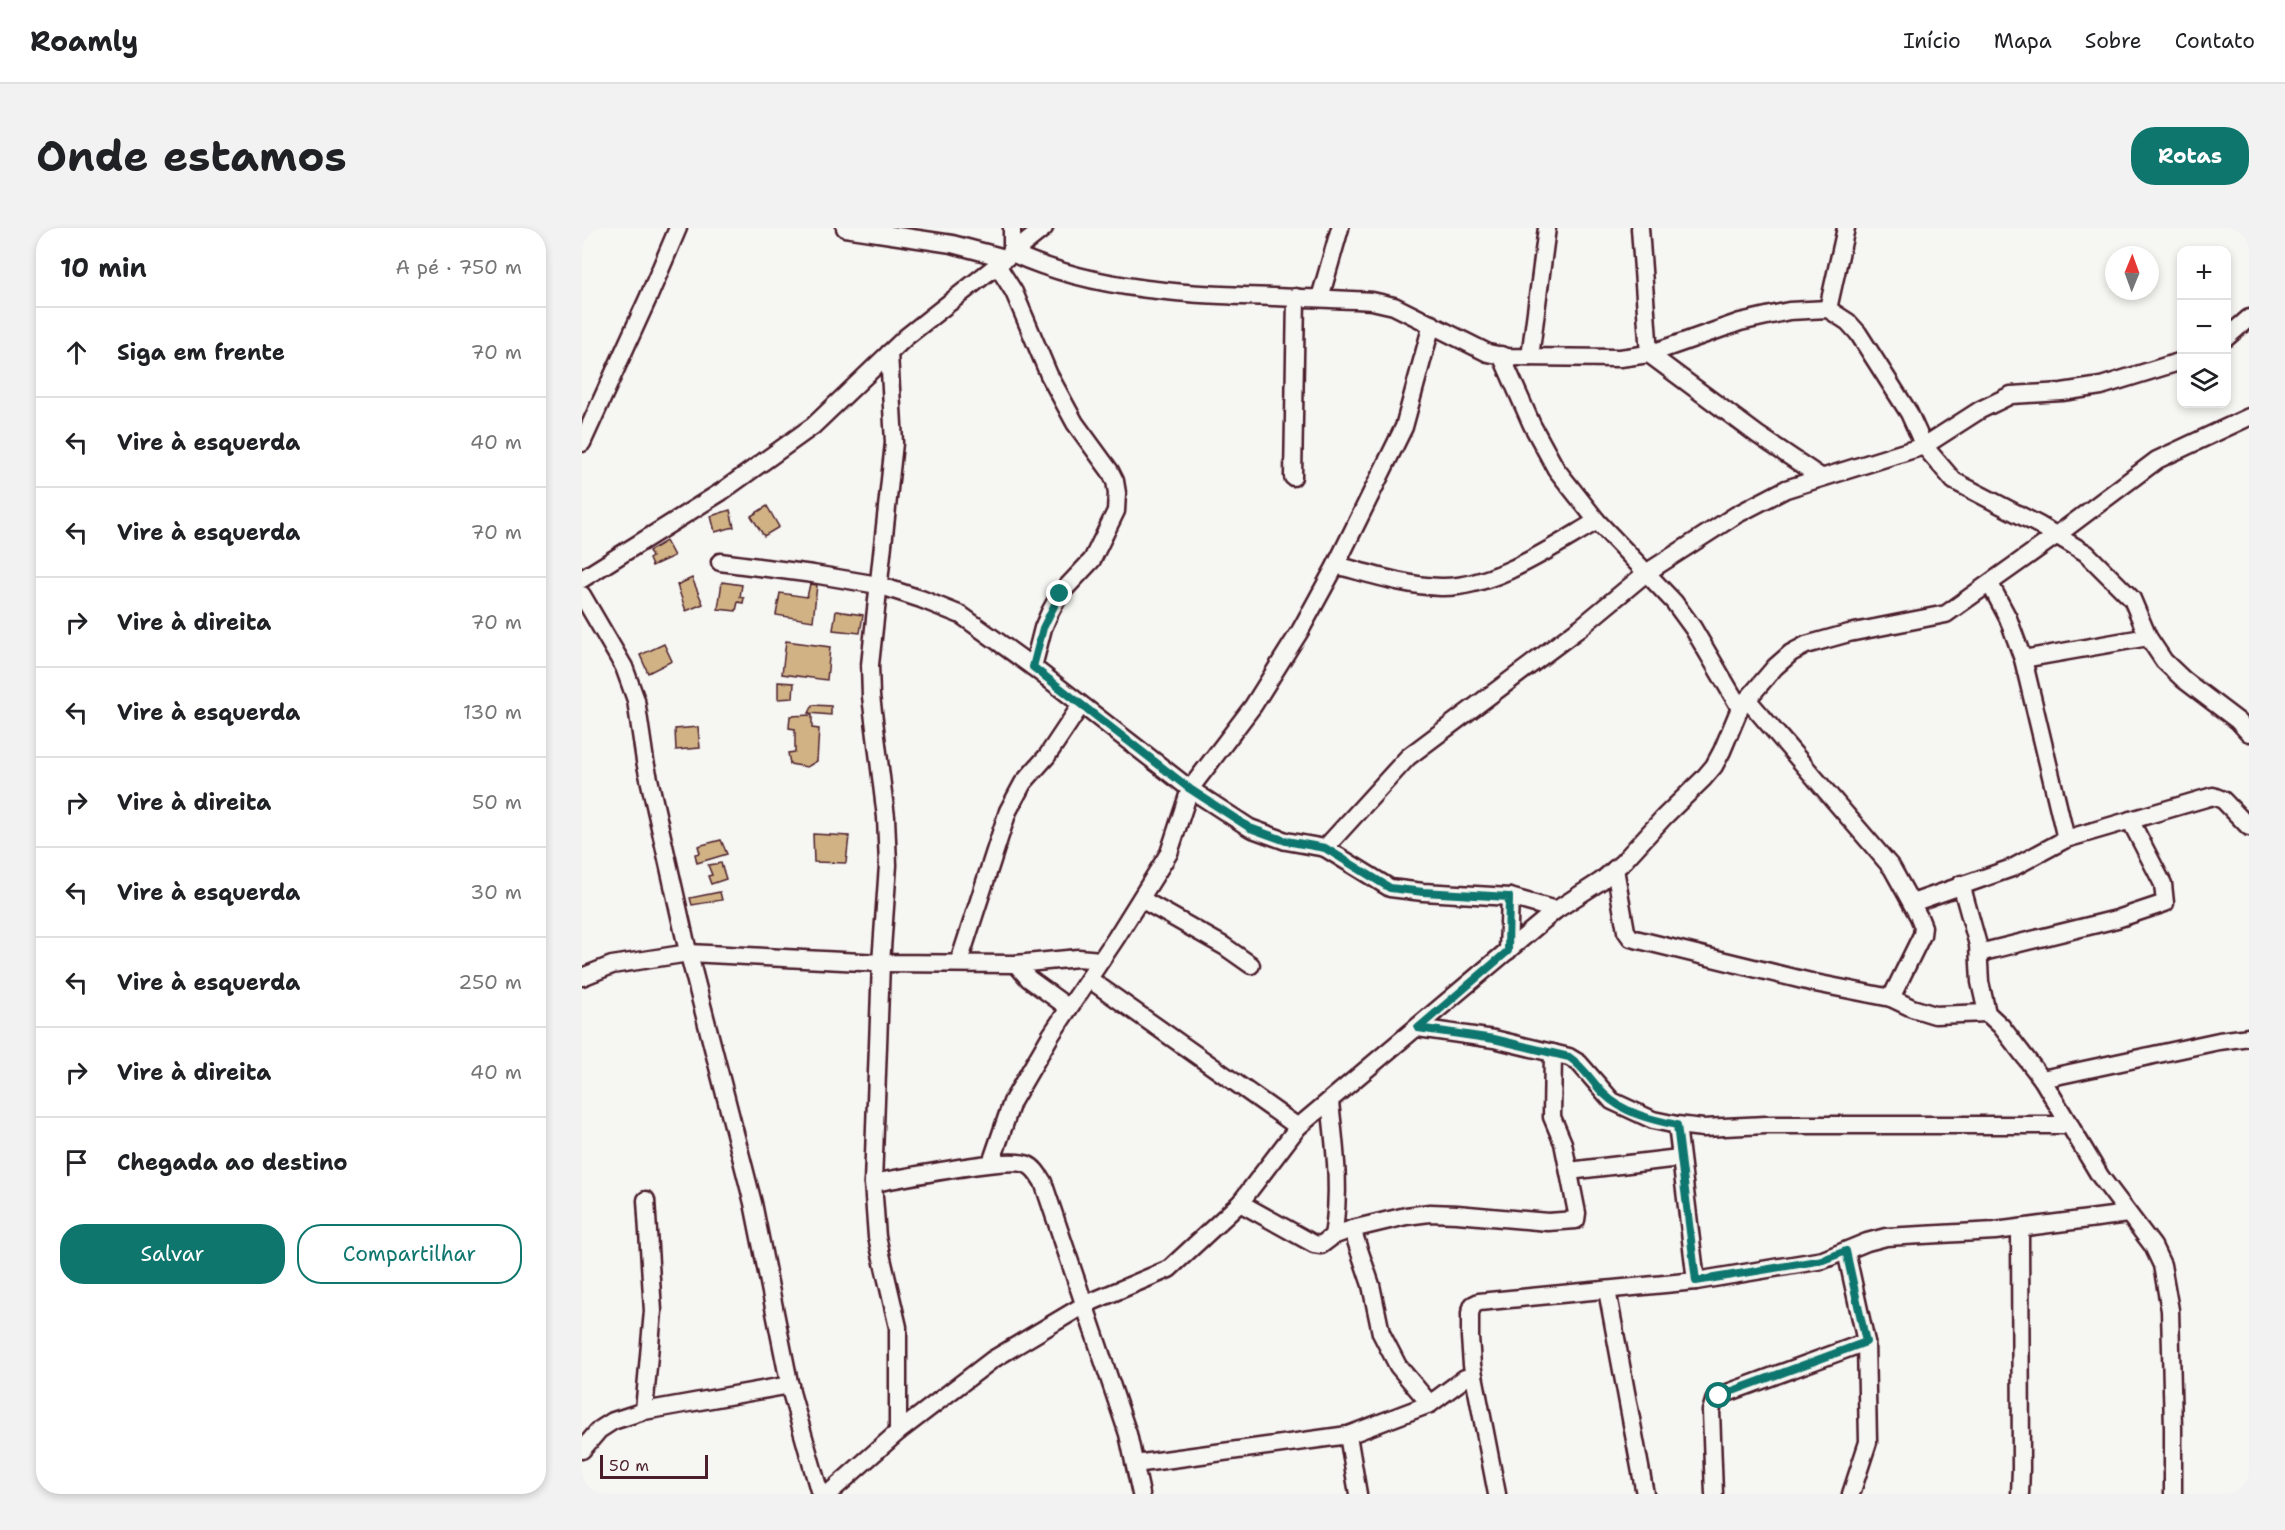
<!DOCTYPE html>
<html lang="pt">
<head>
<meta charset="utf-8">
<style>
  body { margin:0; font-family:"Shantell Sans",sans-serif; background:#f2f2f2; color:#202124 }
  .controls { position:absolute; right:18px; top:18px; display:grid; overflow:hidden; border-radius:12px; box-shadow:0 3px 9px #0003 }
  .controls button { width:54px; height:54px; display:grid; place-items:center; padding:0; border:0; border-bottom:2px solid #e0e0e0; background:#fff; color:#202124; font:30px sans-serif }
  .compass { position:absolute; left:1523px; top:18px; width:54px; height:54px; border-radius:50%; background:#fff; box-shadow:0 3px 9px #0003; rotate:1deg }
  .scale { position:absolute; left:18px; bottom:15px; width:108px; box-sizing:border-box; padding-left:6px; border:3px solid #4a1f2b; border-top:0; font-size:16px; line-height:21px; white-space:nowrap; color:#4a1f2b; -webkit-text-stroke:4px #f6f6f2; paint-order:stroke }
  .stop { position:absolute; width:18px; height:18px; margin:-14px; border:4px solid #0f766e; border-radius:50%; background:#fff }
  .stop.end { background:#0f766e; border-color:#fff; box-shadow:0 2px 6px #0008 }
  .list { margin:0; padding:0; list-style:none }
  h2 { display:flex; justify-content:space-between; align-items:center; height:78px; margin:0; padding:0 24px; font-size:26px }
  h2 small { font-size:20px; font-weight:400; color:#757577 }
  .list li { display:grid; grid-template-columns:39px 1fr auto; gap:18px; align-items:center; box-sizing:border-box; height:90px; padding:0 24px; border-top:2px solid #e0e0e0 }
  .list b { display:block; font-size:22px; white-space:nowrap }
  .list em { font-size:20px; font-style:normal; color:#757577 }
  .actions { display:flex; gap:12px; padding:18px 24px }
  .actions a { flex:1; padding:14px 0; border:2px solid #0f766e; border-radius:24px; text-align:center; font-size:21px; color:#0f766e }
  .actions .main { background:#0f766e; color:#fff }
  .icon { flex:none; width:33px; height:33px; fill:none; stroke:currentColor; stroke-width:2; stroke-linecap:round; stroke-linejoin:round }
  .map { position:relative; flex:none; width:1667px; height:1266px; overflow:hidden; border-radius:24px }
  header { display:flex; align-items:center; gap:36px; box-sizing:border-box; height:84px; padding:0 30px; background:#fff; border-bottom:2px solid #e0e0e0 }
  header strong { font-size:28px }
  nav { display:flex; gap:33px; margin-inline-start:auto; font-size:21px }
  .intro { display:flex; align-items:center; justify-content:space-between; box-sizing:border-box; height:144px; padding:0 36px }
  h1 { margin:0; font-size:42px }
  .button { padding:15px 27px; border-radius:24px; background:#0f766e; color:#fff; font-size:21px; font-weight:700 }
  main { display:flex; gap:36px; padding:0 36px }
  aside { flex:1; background:#fff; border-radius:24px; box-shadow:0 3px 9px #0003 }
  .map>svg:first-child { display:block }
  .building { fill:#d0b285; stroke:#4a1f2b; stroke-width:1.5 }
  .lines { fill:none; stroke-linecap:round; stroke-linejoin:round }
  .street-casing { stroke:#4a1f2b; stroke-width:21 }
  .street { stroke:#f6f6f2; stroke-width:16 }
  .route { stroke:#0f766e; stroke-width:8 }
</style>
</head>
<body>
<header>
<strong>Roamly</strong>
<nav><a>Início</a><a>Mapa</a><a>Sobre</a><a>Contato</a></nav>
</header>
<div class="intro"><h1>Onde estamos</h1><a class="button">Rotas</a></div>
<main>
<aside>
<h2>10 min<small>A pé · 750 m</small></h2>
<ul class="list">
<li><svg class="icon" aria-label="ahead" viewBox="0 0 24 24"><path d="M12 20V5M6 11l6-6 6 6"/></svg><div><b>Siga em frente</b></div><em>70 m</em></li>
<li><svg class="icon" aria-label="left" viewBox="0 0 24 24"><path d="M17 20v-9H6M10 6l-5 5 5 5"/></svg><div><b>Vire à esquerda</b></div><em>40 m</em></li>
<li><svg class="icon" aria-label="left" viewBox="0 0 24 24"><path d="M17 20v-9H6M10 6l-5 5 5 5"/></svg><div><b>Vire à esquerda</b></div><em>70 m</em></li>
<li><svg class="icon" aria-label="right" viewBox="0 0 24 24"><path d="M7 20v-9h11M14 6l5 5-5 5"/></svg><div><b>Vire à direita</b></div><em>70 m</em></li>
<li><svg class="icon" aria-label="left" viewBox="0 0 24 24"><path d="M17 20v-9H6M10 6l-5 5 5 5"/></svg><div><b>Vire à esquerda</b></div><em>130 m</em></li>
<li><svg class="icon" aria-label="right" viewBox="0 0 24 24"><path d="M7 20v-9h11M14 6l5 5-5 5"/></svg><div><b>Vire à direita</b></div><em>50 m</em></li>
<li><svg class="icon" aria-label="left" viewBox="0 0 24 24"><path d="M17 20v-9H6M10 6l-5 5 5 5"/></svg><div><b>Vire à esquerda</b></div><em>30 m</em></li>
<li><svg class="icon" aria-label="left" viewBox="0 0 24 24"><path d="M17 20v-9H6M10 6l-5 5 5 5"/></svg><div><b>Vire à esquerda</b></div><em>250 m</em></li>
<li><svg class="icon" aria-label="right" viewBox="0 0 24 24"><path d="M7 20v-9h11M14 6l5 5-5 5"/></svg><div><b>Vire à direita</b></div><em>40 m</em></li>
<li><svg class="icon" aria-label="arrive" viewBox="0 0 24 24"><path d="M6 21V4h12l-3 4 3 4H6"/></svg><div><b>Chegada ao destino</b></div></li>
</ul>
<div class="actions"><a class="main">Salvar</a><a>Compartilhar</a></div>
</aside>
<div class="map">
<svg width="1667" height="1266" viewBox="0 0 1667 1266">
  <rect width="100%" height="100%" fill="#f6f6f2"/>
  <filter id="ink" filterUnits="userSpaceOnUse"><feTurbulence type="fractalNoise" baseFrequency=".0167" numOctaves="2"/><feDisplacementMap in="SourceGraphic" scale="12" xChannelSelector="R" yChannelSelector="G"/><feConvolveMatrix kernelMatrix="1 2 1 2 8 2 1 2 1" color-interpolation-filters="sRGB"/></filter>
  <g filter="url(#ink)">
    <g class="building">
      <path d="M185 278 197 299 182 308 169 288Z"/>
      <path d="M148 282 152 299 133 304 129 288Z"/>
      <path d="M84 313 92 328 70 338 67 331 70 329 67 323Z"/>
      <path d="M110 350 121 376 104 383 95 357Z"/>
      <path d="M140 354 160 357 158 369 162 370 161 375 156 374 154 383 136 381Z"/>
      <path d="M228 356 235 357 231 393 194 387 198 365 225 369Z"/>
      <path d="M254 383 281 387 278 405 251 402Z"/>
      <path d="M204 413 248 419 245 452 200 446Z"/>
      <path d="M82 416 90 433 66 445 58 427Z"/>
      <path d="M196 454 212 455 211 470 196 471Z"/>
      <path d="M231 477 249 478V487L227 485Z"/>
      <path d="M230 487V500L237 501 235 533 225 539 208 536 206 525 213 524V501L207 500 208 488Z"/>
      <path d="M116 499 118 520 94 522 93 501Z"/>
      <path d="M231 606 267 608 264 635 232 634Z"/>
      <path d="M139 612 145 626 115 635 113 626 118 625 116 618Z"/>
      <path d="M139 635 144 651 129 656 126 648 130 647 126 637Z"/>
      <path d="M138 664 140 672 110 677 108 670Z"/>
    </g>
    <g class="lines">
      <g class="street-casing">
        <g id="street">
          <path d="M263 0 370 16 423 30"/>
          <path d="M430 0V25C542 76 669 65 790 73L812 78 906 125 926 129 1038 130 1067 126 1158 94 1207 83 1246 81 1266 94 1276 105 1327 185 1342 218 1372 253 1457 297 1504 325 1550 371 1566 409 1582 433 1602 452 1656 493 1667 505"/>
          <path d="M1058 0 1067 126 1176 207 1237 248"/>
          <path d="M415 37 432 64 467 147 493 195 528 243 533 253 535 265 534 283 510 332 478 366 468 384 461 400 451 439"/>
          <path d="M738 70 758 0"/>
          <path d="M1246 81 1264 0"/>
          <path d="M1644 110 1667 90"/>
          <path d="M307 125 312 215 288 437 289 468 304 589 306 637 299 735 291 955 295 1009 316 1099V1204"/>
          <path d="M919 127 950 197 974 241 1015 293 1092 374 1111 400 1158 480"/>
          <path d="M948 129 965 0"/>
          <path d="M0 215 67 68 96 0"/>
          <path d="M711 249 714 69"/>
          <path d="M138 334 231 346 296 357 339 371 379 387 451 439 608 561 668 600 704 613 743 620 808 660 841 664 928 669 974 682"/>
          <path d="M754 337C788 346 824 358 859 359 912 360 970 319 1015 293"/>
          <path d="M0 351 139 264 231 198 324 109 462 0"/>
          <path d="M1408 356 1426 390 1441 431 1484 611"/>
          <path d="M0 367 42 439 54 472 63 533 104 715 171 975 209 1164 238 1266"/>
          <path d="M1441 431 1566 409"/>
          <path d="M1165 471 1310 640 1337 689 1341 699 1340 707 1309 770"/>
          <path d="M743 620 826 529 999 399 1064 345 1154 287 1204 261 1342 218 1398 182 1429 167 1480 164 1519 158 1600 133"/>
          <path d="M1033 641 1044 703 1049 710 1233 755 1309 770 1330 780 1353 787 1405 785"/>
          <path d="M1379 656 1396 717 1398 754 1405 785 1419 798 1460 851 1518 948 1571 1018 1580 1037 1588 1082 1591 1200V1266"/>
          <path d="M559 671 642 718 669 737"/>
          <path d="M1330 675 1430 640 1484 611 1631 568 1641 572 1667 599"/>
          <path d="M926 723 928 669"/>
          <path d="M1397 725 1535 691 1583 675 1581 656 1548 592"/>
          <path d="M377 734 426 583 441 555 465 528 499 477"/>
          <path d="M434 736 447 751 487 780"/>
          <path d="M0 749 30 737 107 725 299 735 434 736 496 730 519 732"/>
          <path d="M507 751 716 899"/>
          <path d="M836 800 912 811 987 829 997 835 1030 873 1071 892 1095 897 1121 900 1184 897H1488"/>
          <path d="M1460 851 1637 813 1667 809"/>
          <path d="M748 874C753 920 759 962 751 1008"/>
          <path d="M1095 897 1114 1053"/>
          <path d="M409 935 430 874 469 807 534 710 587 625 608 561 671 478 718 403 754 337 822 199 850 96"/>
          <path d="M987 943 1097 930"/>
          <path d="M291 955C317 951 429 927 446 937 453 940 457 948 461 954L546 1206 559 1266"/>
          <path d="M658 975 732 1016 739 1017 751 1008 770 1001 824 988 848 985 875 986 966 994 994 992 995 985 981 915 970 889 971 825"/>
          <path d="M1438 1000 1439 1240 1438 1266"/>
          <path d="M770 1001 789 1057 799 1105 816 1138 848 1176"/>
          <path d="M1264 1023 1284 1114 1286 1214 1269 1266"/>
          <path d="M1025 1062 1063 1266"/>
          <path d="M62 1183 71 1083 64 972"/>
          <path d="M766 1207 776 1266"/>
          <path d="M0 1222 17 1202 31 1193 62 1183 208 1157"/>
          <path d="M553 1236 766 1207 848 1176 883 1150 892 1148"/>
          <path d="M246 1266 316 1204 410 1132 502 1077 587 1041 658 975 716 899 974 682 1019 653 1040 635 1082 589 1121 551 1132 538 1140 523 1158 480 1193 439 1209 425 1224 417 1267 405 1364 386 1475 307 1575 232 1667 189"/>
          <path d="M915 1266 890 1137 888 1109V1085L891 1077 897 1074 1114 1053 1241 1032 1285 1014 1304 1009 1413 1003 1546 986"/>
          <path d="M1132 1266 1129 1183 1132 1173 1137 1168 1284 1114"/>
        </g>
      </g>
      <use href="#street" class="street"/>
    </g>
  </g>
  <g class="lines" filter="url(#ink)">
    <path class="route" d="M478 366 461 400 451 439 608 561 668 600 704 613 743 620 808 660 841 664 927 669 926 723 836 800 912 811 987 829C1002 839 1010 854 1022 866 1041 885 1071 892 1095 897L1114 1053 1241 1032 1264 1023 1284 1114 1137 1168"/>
  </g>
</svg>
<div class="controls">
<button>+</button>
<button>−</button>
<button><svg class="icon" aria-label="layers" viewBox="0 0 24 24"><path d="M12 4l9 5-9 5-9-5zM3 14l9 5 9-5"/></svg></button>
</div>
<svg class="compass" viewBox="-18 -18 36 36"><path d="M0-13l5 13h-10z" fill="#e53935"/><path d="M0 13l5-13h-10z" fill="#757577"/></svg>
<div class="scale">50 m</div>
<div class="stop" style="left:1137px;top:1168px"></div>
<div class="stop end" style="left:478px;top:366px"></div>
</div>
</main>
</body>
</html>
